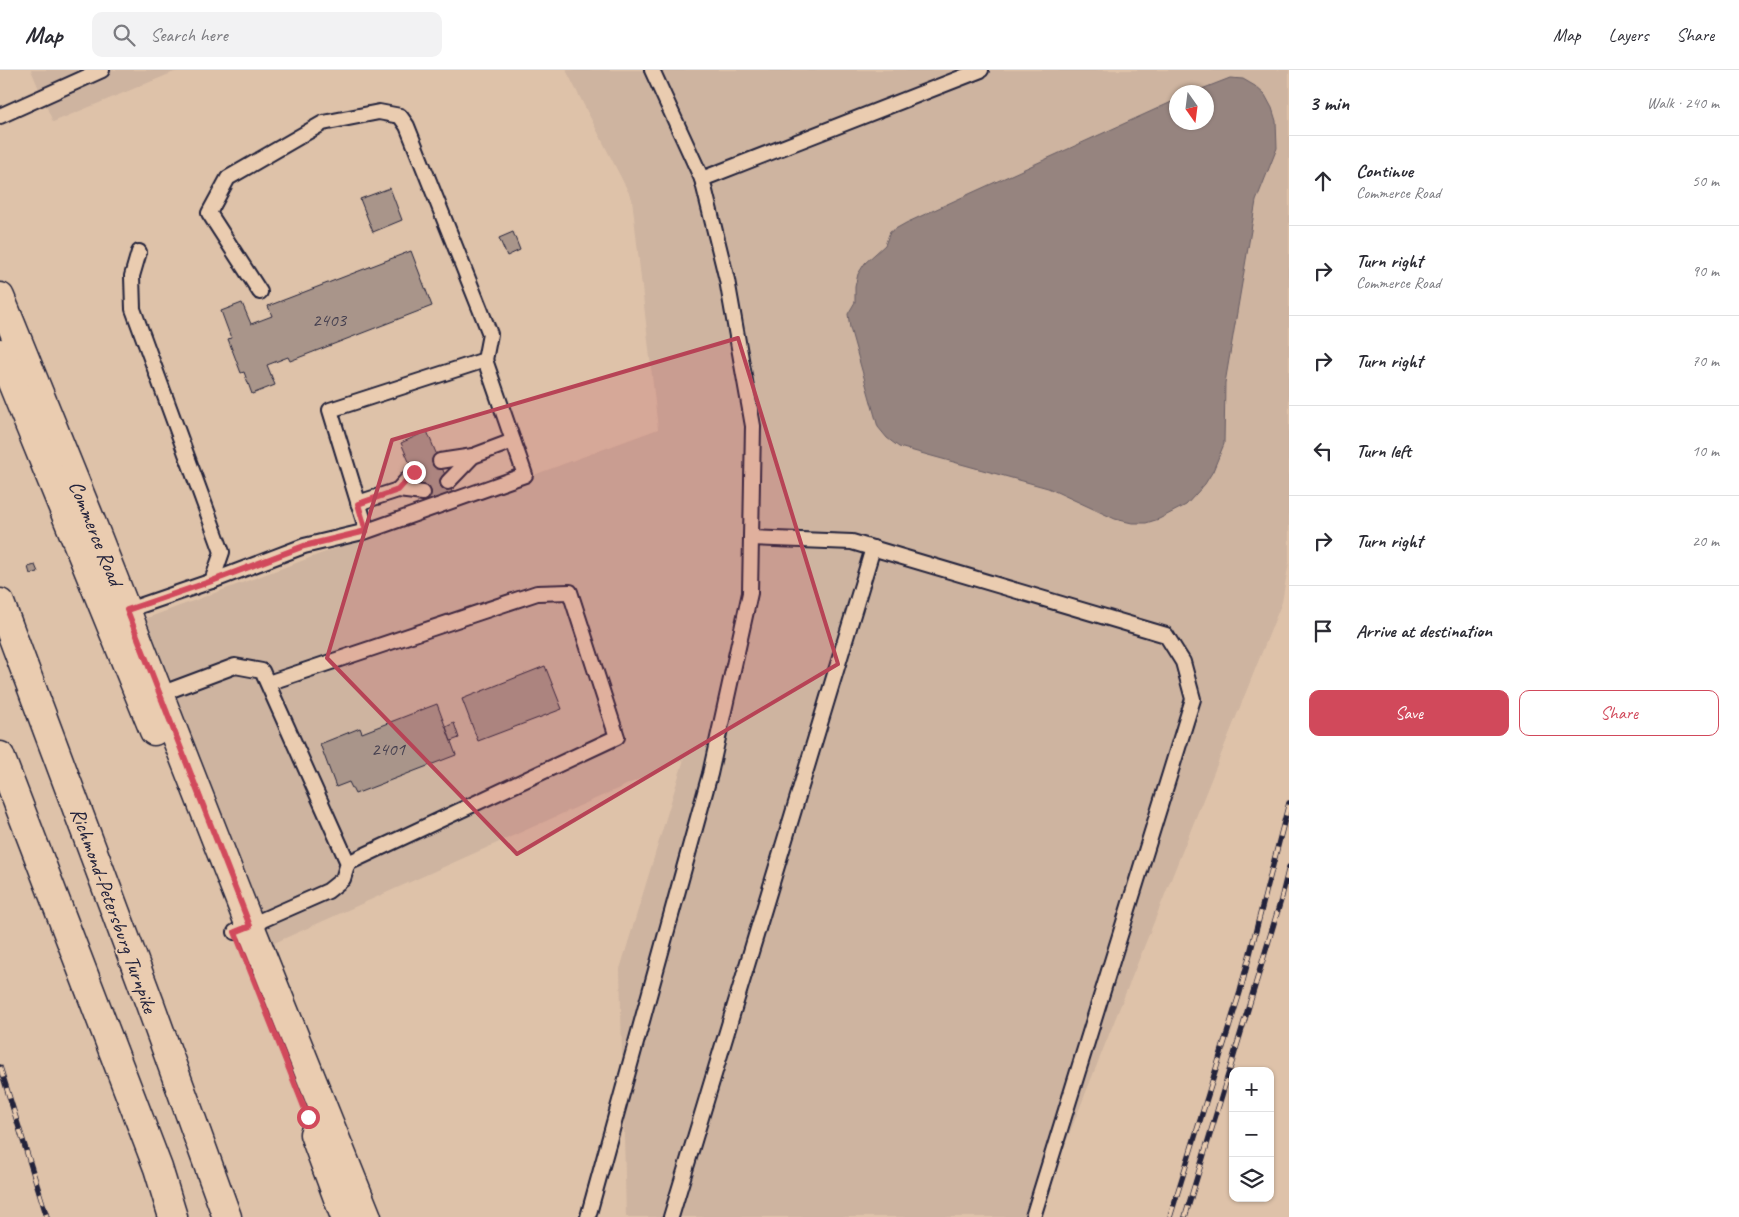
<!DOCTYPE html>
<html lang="en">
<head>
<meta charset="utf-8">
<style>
  body { margin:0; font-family:Caveat,sans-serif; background:#f2f2f3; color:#2b2b33 }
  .controls { position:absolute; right:15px; bottom:15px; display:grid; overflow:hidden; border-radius:10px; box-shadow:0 1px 4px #0004 }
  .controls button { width:45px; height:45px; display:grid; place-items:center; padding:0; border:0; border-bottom:1px solid #e1e1e2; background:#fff; color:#2b2b33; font:25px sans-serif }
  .compass { position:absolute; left:1169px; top:15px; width:45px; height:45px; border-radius:50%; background:#fff; box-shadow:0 1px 4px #0004; rotate:166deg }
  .stop { position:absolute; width:15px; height:15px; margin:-11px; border:4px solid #d1495b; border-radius:50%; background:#fff }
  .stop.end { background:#d1495b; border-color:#fff; box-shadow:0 1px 5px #0008 }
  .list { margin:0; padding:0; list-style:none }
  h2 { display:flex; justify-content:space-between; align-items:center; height:65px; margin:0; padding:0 20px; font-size:21px }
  h2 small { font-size:16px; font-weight:400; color:#7c7c81 }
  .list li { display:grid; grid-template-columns:32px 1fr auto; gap:15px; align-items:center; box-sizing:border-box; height:90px; padding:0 20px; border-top:1px solid #e1e1e2 }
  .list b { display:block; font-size:19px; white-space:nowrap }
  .list p { margin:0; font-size:16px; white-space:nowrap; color:#7c7c81 }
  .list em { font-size:16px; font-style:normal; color:#7c7c81 }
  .actions { display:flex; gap:10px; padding:15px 20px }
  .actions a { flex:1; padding:11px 0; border:1px solid #d1495b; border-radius:10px; text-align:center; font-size:18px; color:#d1495b }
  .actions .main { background:#d1495b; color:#fff }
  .icon { flex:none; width:28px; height:28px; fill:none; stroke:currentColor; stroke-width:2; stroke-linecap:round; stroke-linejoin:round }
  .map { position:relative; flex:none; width:1289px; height:1147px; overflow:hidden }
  header { display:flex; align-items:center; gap:30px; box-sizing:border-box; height:70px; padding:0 25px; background:#fff; border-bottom:1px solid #e1e1e2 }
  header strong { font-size:24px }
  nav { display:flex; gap:28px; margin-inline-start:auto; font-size:18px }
  .search { width:350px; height:45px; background:#f2f2f3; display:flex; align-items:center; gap:12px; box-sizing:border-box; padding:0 18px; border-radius:10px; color:#7c7c81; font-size:19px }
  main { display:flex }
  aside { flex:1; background:#fff }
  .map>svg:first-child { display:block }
  .built { fill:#ceb4a0; fill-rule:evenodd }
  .water { fill:#96847f; stroke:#685d64 }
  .building { fill:#a9958a; stroke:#22223b }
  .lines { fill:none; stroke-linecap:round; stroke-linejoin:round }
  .lane-casing { stroke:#22223b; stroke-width:18 }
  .secondary-casing { stroke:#22223b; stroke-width:31 }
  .highway-casing { stroke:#22223b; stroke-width:31 }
  .lane { stroke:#eaccb0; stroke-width:14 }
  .secondary { stroke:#eaccb0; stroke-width:28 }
  .highway { stroke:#eaccb0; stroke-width:28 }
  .rail-casing { stroke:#22223b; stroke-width:5.5 }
  .rail { stroke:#eaccb0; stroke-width:4; stroke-dasharray:11; stroke-linecap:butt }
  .route { stroke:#d1495b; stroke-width:6 }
  .marked { fill:#b74356; fill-opacity:0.2; stroke:#b74356; stroke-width:4; stroke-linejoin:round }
  .labels { text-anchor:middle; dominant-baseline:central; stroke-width:4; stroke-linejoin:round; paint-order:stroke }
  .number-label { font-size:19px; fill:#443f4f }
  .street-label { font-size:21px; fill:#22223b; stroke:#eaccb0 }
</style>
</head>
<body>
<header>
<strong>Map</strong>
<div class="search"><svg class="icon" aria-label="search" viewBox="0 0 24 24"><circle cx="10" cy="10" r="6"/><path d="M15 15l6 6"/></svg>Search here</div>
<nav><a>Map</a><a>Layers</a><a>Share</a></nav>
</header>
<main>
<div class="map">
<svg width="1289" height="1147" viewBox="0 0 1289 1147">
  <rect width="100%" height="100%" fill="#dec2a9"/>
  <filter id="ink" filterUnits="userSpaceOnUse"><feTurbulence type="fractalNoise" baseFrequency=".02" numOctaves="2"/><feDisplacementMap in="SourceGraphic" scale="10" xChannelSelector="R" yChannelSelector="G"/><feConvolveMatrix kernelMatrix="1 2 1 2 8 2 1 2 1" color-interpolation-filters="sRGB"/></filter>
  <g filter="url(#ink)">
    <g class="built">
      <path d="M31 0H179L53 52Z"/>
      <path d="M566 0H1289V492L1282 532 1036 1147H626L620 899 684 689 272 874 180 675 139 551 658 359 632 129ZM1176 22H1206V52H1176Z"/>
    </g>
    <path class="water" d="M1230 8 1243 9 1255 16 1265 25 1272 38 1276 51 1277 78 1256 131 1225 313 1224 374 1213 401 1205 414 1186 435 1159 449 1146 453H1132L1115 449 1048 418 899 377 887 368 878 357 850 258 848 244 855 232V217L858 204 865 193 885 175 890 162 906 153 956 130 1176 30V52H1206V22H1194Z"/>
    <g class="building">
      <path d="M390 118 402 150 373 162 360 129Z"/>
      <path d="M513 162 520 180 507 186 499 168Z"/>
      <path d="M411 181 432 236 290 291 288 287 267 295 275 315 252 324 244 302 241 303 228 269 231 268 221 241 242 233 251 254 272 246 268 236Z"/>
      <path d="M427 361 454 427 429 438 401 373Z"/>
      <path d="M35 495 38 502 30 504 28 497Z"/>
      <path d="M545 596 562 639 478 671 462 629Z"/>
      <path d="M437 634 456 685 355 724 349 712 336 717 320 674 360 658 362 663Z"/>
      <path d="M454 653 459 668 451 671 446 657Z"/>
    </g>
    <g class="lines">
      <g class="lane-casing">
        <g id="lane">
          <path d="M0 46 102 0"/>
          <path d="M702 109 981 0"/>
          <path d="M260 222 209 143 228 108 323 53 379 42 400 46 407 56 490 264 485 290"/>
          <path d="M440 391 473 386"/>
          <path d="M448 412 473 386 513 371"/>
          <path d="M398 420 414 402"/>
          <path d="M358 433 398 420 423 423"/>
          <path d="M751 468 852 472 1166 565 1183 592 1193 629 1033 1147"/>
          <path d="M212 511 304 476 367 461 330 340 485 290 525 405 367 461"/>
          <path d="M122 542 212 511 222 482 133 239 132 206 139 182"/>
          <path d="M268 613 537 523 570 522 617 667 348 793"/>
          <path d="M155 626 235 596 262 601 348 793 343 809 328 821 235 862"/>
          <path d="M588 1147 710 704 750 523 753 356 727 210 702 109 652 0"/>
          <path d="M671 1147 873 478"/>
        </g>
      </g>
      <g class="secondary-casing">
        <g id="secondary">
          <path d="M0 227 97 466 250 856 367 1147"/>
          <path d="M0 283 154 661"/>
          <path d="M314 1064 345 1147"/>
        </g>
      </g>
      <g class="highway-casing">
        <g id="highway">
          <path d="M0 533 150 934 227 1147"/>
          <path d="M0 686 158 1098 173 1147"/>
        </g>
      </g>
      <use href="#lane" class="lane"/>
      <use href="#secondary" class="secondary"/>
      <use href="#highway" class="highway"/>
      <g class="rail-casing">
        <g id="rail">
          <path d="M0 997 47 1147"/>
          <path d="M1170 1147 1240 922 1289 733"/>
          <path d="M1185 1147 1281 830 1289 797"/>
        </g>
      </g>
      <use href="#rail" class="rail"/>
    </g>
  </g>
  <g class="lines" filter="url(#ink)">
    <path class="route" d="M308 1047 235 862 250 856 127 540 212 511 304 476 366 461 358 434 398 420 414 402"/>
  </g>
  <path class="marked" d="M738 268 838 594 517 784 327 588 392 370Z"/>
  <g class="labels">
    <g class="number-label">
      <text x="329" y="250">2403</text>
      <text x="388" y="679">2401</text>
    </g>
    <g class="street-label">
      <text transform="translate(96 463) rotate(68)">Commerce Road</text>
      <text transform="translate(114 840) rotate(70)">Richmond-Petersburg Turnpike</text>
    </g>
  </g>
</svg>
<div class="controls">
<button>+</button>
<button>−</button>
<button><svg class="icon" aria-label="layers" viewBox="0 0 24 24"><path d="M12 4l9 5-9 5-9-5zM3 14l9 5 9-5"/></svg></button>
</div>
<svg class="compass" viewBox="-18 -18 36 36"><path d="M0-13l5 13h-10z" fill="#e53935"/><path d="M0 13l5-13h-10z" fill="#7c7c81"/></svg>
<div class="stop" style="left:308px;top:1047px"></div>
<div class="stop end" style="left:414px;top:402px"></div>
</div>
<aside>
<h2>3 min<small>Walk · 240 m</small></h2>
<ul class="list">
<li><svg class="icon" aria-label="ahead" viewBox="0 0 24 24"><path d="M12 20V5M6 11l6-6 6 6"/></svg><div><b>Continue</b><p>Commerce Road</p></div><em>50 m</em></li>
<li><svg class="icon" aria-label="right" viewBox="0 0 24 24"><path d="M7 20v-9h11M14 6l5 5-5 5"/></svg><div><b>Turn right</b><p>Commerce Road</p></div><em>90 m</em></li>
<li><svg class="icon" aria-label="right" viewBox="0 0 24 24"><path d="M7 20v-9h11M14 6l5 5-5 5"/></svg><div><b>Turn right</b></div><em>70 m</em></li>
<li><svg class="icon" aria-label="left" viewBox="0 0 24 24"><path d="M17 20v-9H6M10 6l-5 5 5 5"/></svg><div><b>Turn left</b></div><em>10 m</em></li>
<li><svg class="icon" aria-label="right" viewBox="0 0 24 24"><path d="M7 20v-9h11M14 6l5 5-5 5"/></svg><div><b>Turn right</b></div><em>20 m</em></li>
<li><svg class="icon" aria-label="arrive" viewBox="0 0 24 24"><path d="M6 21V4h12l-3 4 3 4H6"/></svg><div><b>Arrive at destination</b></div></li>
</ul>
<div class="actions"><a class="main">Save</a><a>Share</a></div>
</aside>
</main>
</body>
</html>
